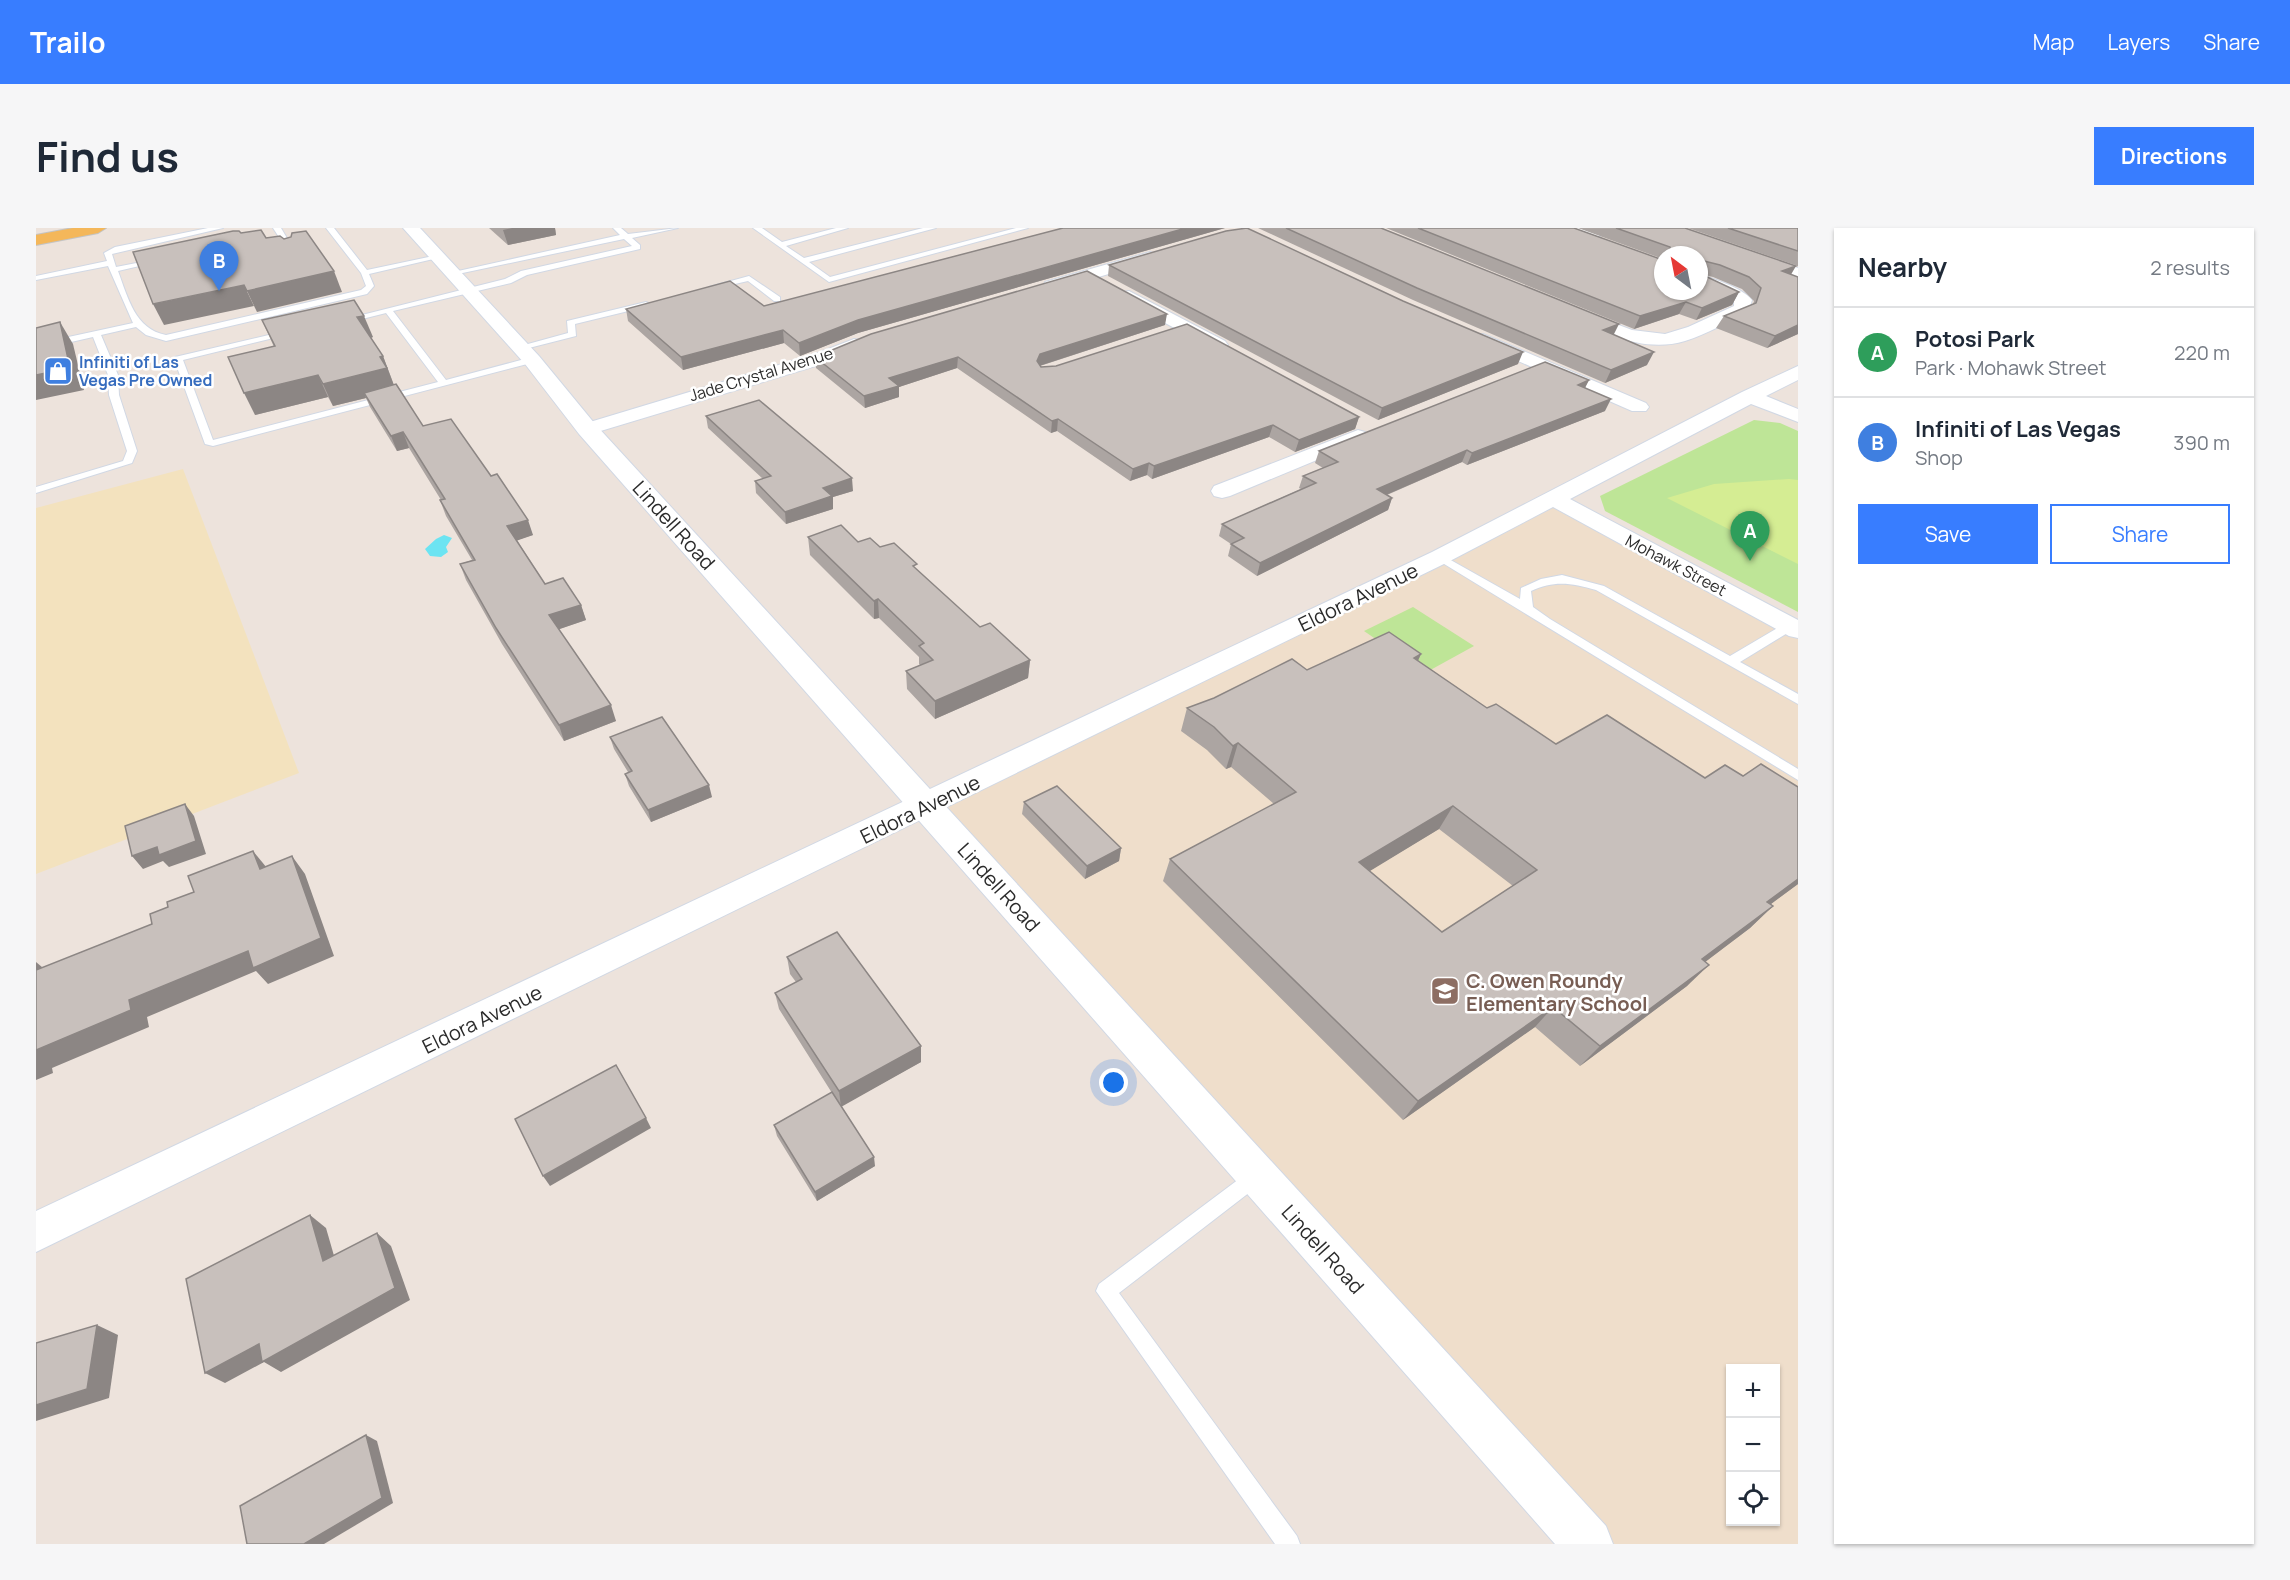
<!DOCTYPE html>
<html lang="en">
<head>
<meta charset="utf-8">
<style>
  body { margin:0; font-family:Manrope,sans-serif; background:#f6f6f7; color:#1f2937 }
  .controls { position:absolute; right:18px; bottom:18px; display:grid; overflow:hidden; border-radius:0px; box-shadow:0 2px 4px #0004 }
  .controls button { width:54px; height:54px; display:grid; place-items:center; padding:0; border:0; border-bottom:2px solid #e0e1e3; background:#fff; color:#1f2937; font:30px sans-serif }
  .compass { position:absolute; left:1618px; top:18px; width:54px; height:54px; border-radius:50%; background:#fff; box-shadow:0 2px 4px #0004; rotate:328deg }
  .you { position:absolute; left:1078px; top:855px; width:21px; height:21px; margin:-15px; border:4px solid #fff; border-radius:50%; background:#1a73e8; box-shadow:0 0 0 9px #1a73e833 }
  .badge { display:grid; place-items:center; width:39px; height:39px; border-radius:50%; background:#387dff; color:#fff; font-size:20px; font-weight:700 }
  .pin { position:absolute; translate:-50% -50px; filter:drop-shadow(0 2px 3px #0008) }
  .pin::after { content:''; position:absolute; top:32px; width:21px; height:18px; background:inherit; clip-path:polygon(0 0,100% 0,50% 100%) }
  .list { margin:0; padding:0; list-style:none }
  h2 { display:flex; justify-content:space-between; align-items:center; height:78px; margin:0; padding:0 24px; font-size:26px }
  h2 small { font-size:20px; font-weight:400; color:#747a83 }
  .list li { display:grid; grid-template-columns:39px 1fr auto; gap:18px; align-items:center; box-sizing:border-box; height:90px; padding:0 24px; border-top:2px solid #e0e1e3 }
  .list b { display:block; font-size:22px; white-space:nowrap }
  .list p { margin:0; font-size:20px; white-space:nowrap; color:#747a83 }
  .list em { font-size:20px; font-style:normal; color:#747a83 }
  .actions { display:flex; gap:12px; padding:18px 24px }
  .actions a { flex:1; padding:14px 0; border:2px solid #387dff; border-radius:0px; text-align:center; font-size:21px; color:#387dff }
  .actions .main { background:#387dff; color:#fff }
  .icon { flex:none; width:33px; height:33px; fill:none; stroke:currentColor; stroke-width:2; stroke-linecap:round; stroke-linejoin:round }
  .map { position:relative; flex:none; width:1762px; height:1316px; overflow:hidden; border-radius:0px }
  header { display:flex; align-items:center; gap:36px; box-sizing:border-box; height:84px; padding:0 30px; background:#387dff; color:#fff }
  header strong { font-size:28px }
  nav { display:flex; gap:33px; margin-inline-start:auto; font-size:21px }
  .intro { display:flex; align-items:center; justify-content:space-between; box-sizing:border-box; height:144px; padding:0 36px }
  h1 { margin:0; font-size:42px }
  .button { padding:15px 27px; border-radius:0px; background:#387dff; color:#fff; font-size:21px; font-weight:700 }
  main { display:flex; gap:36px; padding:0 36px }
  aside { flex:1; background:#fff; border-radius:0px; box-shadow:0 2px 4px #0004 }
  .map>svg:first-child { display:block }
  .education { fill:#efdecb; fill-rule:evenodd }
  .green { fill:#bee597 }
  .sand { fill:#f3e2be }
  .pitch { fill:#d5ed93 }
  .water { fill:#6ce4f2 }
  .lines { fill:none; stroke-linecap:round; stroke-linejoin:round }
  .lane-casing { stroke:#d1d8e4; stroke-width:2 }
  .street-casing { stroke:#d1d8e4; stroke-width:2 }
  .secondary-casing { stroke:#d1d8e4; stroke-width:2 }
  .primary-casing { stroke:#c4c4c4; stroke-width:2 }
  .lane { fill:#fff; fill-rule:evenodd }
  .street { fill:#fff; fill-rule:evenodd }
  .secondary { fill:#fff; fill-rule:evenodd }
  .primary { fill:#f4b75a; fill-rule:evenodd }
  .wall { fill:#aca5a2; fill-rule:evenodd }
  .shaded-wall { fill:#8c8684 }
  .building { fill:#c8c0bc; stroke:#8c8684; stroke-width:1.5; fill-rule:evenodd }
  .labels { text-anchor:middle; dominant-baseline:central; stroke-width:5; stroke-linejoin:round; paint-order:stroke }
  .far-shop-label { font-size:16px; font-weight:bold; fill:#366cbe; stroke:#fff; text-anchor:start }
  .far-street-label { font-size:16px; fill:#2b2b2b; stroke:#fff }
  .street-label { font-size:20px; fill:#2b2b2b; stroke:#fff }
  .education-label { font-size:20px; font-weight:bold; fill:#785e54; stroke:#fff; text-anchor:start }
</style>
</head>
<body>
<header>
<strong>Trailo</strong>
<nav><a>Map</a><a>Layers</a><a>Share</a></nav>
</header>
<div class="intro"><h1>Find us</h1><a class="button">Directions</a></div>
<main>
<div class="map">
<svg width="1762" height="1316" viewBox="0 0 1762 1316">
  <rect width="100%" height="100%" fill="#ede3dc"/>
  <path class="education" d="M1518 271 1762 402V1316H1552L891 578ZM1694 1140H1740V1294H1694Z"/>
  <g class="green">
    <path d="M1718 192 1744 195 1762 203V384L1569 283 1564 268Z"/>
    <path d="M1377 379 1438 418 1389 445 1328 403Z"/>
  </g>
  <path class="sand" d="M147 241 263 545 0 646V280Z"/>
  <path class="pitch" d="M1753 251 1762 252V336L1631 270 1678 256Z"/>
  <path class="water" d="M408 307 416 310 410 319 412 324 405 329 394 328 389 321 400 311Z"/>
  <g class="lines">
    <g class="lane-casing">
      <g id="lane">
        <path d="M172 0H187L76 26 80 39 121 31 125 33 82 43C92 70 99 101 130 107L325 62 330 58 325 45 290 0H298L331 42 402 27 406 29 333 46 338 58 331 66 130 113 110 107 100 99 65 107 82 147 83 167 101 223 96 235 0 265V259L87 233 91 223 73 167 72 147 57 109 0 122V116L97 95 72 38 0 52V48L71 33 68 25 79 19Z"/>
        <path d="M237 0H245L262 29H256Z"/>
        <path d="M577 0H585L592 6 642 0 596 10 604 17V21L491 47 475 55 357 83 410 152 496 129 499 130V134L177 218 169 216 138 131 139 129 254 102 258 105 147 132 177 212 402 154 350 85 310 95 306 92 469 51 485 43 596 18 588 11 417 47 413 45 584 7Z"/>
        <path d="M717 0H726L746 14 800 0H812L750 18 768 30 887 0H900L773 34 794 49 980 0H992L793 54Z"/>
        <path d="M713 48 744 69V73H738L712 53 677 61 673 59Z"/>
        <path d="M610 74 614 76 613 78 539 96 540 108 485 122 481 119 532 105 531 93Z"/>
        <path d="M1404 326 1484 371 1485 360 1505 351 1526 347 1568 358 1694 428 1750 395H1758V401L1704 434 1762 466V476L1560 362C1536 355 1518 352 1495 363L1497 379 1514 391 1762 541V552L1400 331 1398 329Z"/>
        <path d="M1221 939 1227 942 1230 948 1227 954 1083 1065 1261 1308 1264 1316H1239L1060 1063 1063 1056 1215 942Z"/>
      </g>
    </g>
    <g class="street-casing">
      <g id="street">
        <path d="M1527 0H1581L1578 3 1554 11 1530 8Z"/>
        <path d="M1114 24 1120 26 1122 29 1120 32 1015 63 1007 58 1009 54Z"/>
        <path d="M1716 25 1762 40V51L1710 33 1708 30Z"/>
        <path d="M1663 47C1679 51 1705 59 1716 72L1712 85C1691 94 1671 106 1649 113 1609 125 1570 106 1534 90L1531 86 1534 82 1540 81 1596 102 1629 106 1652 99 1698 78V74L1663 58Z"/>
        <path d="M1093 63 1189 113 1192 117 1189 121H1177L1087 72 1084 68 1087 64Z"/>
        <path d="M1447 106 1610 175 1613 179 1610 183H1596L1441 115 1438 111 1441 107Z"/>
        <path d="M818 111 824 112 827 116 824 120 793 134 558 205H544L541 201 544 197 779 126Z"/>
        <path d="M1762 138V152L1730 168 1762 181V194L1715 176 1534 271 1762 392V410L1753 408 1517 279 1412 334 0 1024V983L1396 324 1706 164Z"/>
        <path d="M1322 202 1329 204 1332 208 1329 212 1194 268 1186 270 1178 268 1175 263 1178 258Z"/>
      </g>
    </g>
    <g class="secondary-casing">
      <path id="secondary" d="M367 0H384L503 128 559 196 1570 1298 1577 1316H1519L543 206 489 136Z"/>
    </g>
    <g class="primary-casing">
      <path id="primary" d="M37 0H70L62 5 0 17V7Z"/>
    </g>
    <use href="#lane" class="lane"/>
    <use href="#street" class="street"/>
    <use href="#secondary" class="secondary"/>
    <use href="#primary" class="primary"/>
  </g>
  <g class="wall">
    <path d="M453 0H519L520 7 472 17Z"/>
    <path d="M1027 0H1189L822 105 764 128 748 115 647 142 592 93 590 81 728 78Z"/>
    <path d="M1222 0H1345L1578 107 1611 137 1569 155 1377 72Z"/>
    <path d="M1350 0H1538L1627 63 1663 27H1627V31L1542 0H1649L1755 46 1762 106 1731 120 1680 100 1688 88 1717 76 1718 73 1706 61 1677 49 1669 47V48L1703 64 1696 77 1660 92 1643 86 1598 101Z"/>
    <path d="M1652 0H1762V38Z"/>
    <path d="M1073 37 1482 136 1342 192 1072 48Z"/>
    <path d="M226 92 337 109 335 110 347 128 358 157 387 198 497 307 481 312 509 356 545 377 550 392 523 401 580 493 528 513 466 416 430 352 424 336 436 332 410 288 404 272H405L373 220 361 223 334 179 330 170 297 178 292 169 219 187 238 119Z"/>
    <path d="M1129 97 1004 138 1005 139 1323 189 1319 201 1259 224 1233 209 1116 251 1111 247 1094 253 1021 203 1015 205 921 140 863 159V169L829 180 780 140 779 129Z"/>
    <path d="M1553 152 1549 159 1569 183 1431 237 1426 234 1351 267 1356 270 1352 282 1221 348 1192 328 1195 316 1183 308 1186 296 1265 261 1263 260 1267 248 1287 240 1279 235 1283 223Z"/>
    <path d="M670 188 817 263 797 269V281L750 296 720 265 719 253 727 251 672 200Z"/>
    <path d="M772 309 822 314 844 319 881 343 944 399 994 432 992 450 899 491 871 461 870 443 884 437 883 436V429L843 390 838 391 774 327Z"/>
    <path d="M1385 426 1382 433 1451 480 1520 516 1762 656 1735 676 1737 678 1714 700 1669 734 1651 758 1544 838 1499 799 1367 892 1127 653 1134 631 1238 576 1195 539 1190 541 1171 522 1145 503 1151 480 1271 442ZM1403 601 1477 658 1406 704 1333 643Z"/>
    <path d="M574 509 676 569 615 594 593 558 589 546 592 544 578 521Z"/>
    <path d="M988 574 1085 620 1083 633 1049 651 986 586Z"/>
    <path d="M751 729 885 818V834L805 878 839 938 781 973 741 908 738 897 796 865 743 781 739 765 760 754 754 746Z"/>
  </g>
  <g class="shaded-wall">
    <path d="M476 0H519L520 7 472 17 467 2Z"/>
    <path d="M1150 0H1189L822 105 764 128 763 115 822 92Z"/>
    <path d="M1760 38 1753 50 1746 43Z"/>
    <path d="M298 43 306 64 221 84 211 63Z"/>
    <path d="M208 57 218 78 128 97 117 76Z"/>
    <path d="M1703 64 1696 77 1660 92 1666 80Z"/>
    <path d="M1650 74 1643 86 1598 101 1604 88Z"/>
    <path d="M1131 86 1129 97 1003 138 1001 133 1004 126Z"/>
    <path d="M328 88 337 109 330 111 321 89Z"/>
    <path d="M24 94 37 116 48 162 0 172V147Z"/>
    <path d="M1583 96 1577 108 1567 102Z"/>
    <path d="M1762 97V106L1731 120 1739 108Z"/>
    <path d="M747 102 748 115 647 142 645 129Z"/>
    <path d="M1487 124 1482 136 1342 192 1346 180Z"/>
    <path d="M1618 124 1611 137 1569 155 1575 142Z"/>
    <path d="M347 128 360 163 328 165 330 170 297 178 287 156Z"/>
    <path d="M922 129 921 140 863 159V169L829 180 828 168 853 150Z"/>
    <path d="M282 147 292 169 219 187 208 165Z"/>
    <path d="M1553 152 1547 164 1542 157Z"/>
    <path d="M1575 171 1569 183 1431 237 1436 225Z"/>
    <path d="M1323 189 1319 201 1259 224 1263 212Z"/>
    <path d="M1022 191 1021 203 1015 205 1016 193Z"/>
    <path d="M1237 197 1233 209 1116 251 1118 238Z"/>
    <path d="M367 204 373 220 361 223 355 208Z"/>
    <path d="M1431 222 1426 234 1336 273 1341 261Z"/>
    <path d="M1113 235 1111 247 1094 253 1097 241Z"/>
    <path d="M816 250 817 263 797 269V281L750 296 749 284 787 260Z"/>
    <path d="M1356 270 1352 282 1221 348 1224 335Z"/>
    <path d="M492 292 497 307 477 314 471 298Z"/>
    <path d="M842 371 843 390 838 391V373Z"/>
    <path d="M545 377 550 392 518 403 513 387Z"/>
    <path d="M1385 426 1374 449 1378 430Z"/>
    <path d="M994 432 992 450 899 491V473Z"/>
    <path d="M575 477 580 493 528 513 523 497Z"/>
    <path d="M1202 515 1195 539 1190 541 1197 518Z"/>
    <path d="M673 557 676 569 615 594 612 582Z"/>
    <path d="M149 576 158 588 170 626 133 639 127 633 107 641 96 628Z"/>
    <path d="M1417 578 1403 601 1311 657 1323 634Z"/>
    <path d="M1085 620 1083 633 1049 651 1051 638Z"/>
    <path d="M217 623 231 640 224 641Z"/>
    <path d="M256 628 269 646 298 728 232 756 220 743 111 789 113 799 16 840 17 845 0 852V822L93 772Z"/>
    <path d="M1762 651V656L1708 696 1731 674Z"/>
    <path d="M1737 678 1714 700 1644 753 1666 731Z"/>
    <path d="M0 734 13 745 0 748Z"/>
    <path d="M1673 737 1651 758 1544 838 1564 818Z"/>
    <path d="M1517 779 1499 799 1367 892 1382 873Z"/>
    <path d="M885 818V834L805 879 803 863Z"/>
    <path d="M610 890 615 900 514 958 507 948Z"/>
    <path d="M838 929 839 938 781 973 779 964Z"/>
    <path d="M274 987 290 1000 303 1045 287 1033Z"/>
    <path d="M341 1005 355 1018 374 1072 245 1144 228 1134 189 1155 169 1145Z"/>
    <path d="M61 1097 82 1107 73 1170 0 1193V1177Z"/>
    <path d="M330 1207 341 1213 357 1275 288 1316H268Z"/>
  </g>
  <g class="building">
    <path d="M1027 0H1150L822 92 763 115 747 102 645 129 590 81 694 53 728 78Z"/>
    <path d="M1211 0 1367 73 1487 124 1346 180 1073 37 1190 3Z"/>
    <path d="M1250 0H1345L1583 96 1567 102 1618 124 1575 142 1381 60Z"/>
    <path d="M1382 0H1538L1627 32V63H1663V27H1635L1634 19 1580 0H1649L1760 38 1746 43 1762 49V97L1739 108 1688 88 1720 75 1725 60 1713 49 1684 37 1668 33 1669 48 1703 64 1666 80 1650 74 1604 88Z"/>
    <path d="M1692 0H1762V23Z"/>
    <path d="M225 2 230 10 244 8 248 11 255 9 256 5 270 3 298 43 211 63 208 57 117 76 97 24 197 3H203L205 5Z"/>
    <path d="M1051 43 1131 86 1004 126 1001 133 1005 139 1020 138 1151 96 1323 189 1263 212 1237 197 1118 238 1113 235 1097 241 1022 191 1016 193 922 129 853 150 863 158 828 168 779 129 835 106Z"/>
    <path d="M318 72 328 88 321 89 347 128 344 129 351 140 287 156 282 147 208 165 192 129 239 118 226 92Z"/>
    <path d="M24 94 34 140 0 147V100Z"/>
    <path d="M1509 134 1553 152 1542 157 1575 171 1436 225 1431 222 1341 261 1356 270 1224 335 1195 316 1208 310 1186 296 1280 255 1267 248 1302 234 1283 223Z"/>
    <path d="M360 156 387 198 415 191 455 248 461 246 492 292 471 298 509 356 527 350 545 377 513 387 575 477 523 497 460 400 424 336 439 332 404 272 409 271 367 204 355 208 328 165Z"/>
    <path d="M723 172 816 250 787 260 796 268 749 284 719 253 735 248 670 188Z"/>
    <path d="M805 297 822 314 834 310 844 319 858 315 881 336 877 338 944 399 954 395 994 432 899 473 870 443 897 432 883 418 888 415 842 371 838 373 772 309Z"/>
    <path d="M1353 404 1385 426 1378 430 1451 480 1460 476 1520 516 1571 487 1669 550 1689 537 1707 548 1725 536 1762 559V651L1731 674 1737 678 1666 731 1673 737 1564 818 1517 779 1382 873 1134 631 1260 564 1202 515 1197 518 1178 499 1151 480 1178 470 1256 431 1271 442ZM1417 578 1501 642 1406 704 1323 634Z"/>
    <path d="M626 489 673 557 612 582 589 546 596 543 574 509Z"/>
    <path d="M1021 558 1085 620 1051 638 988 574Z"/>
    <path d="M149 576 160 613 123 627 121 619 96 628 89 598Z"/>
    <path d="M217 623 224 641 256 628 285 710 217 740 212 723 93 772 95 782 0 822V742L116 696 114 686 132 679 131 674 158 664 152 648Z"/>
    <path d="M801 704 885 818 803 863 739 765 766 751 751 729Z"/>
    <path d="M580 837 610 890 507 948 479 891Z"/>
    <path d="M796 864 838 929 779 964 738 897Z"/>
    <path d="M274 987 287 1033 341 1005 359 1060 226 1134 223 1116 169 1145 150 1051Z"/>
    <path d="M61 1097 51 1161 0 1177V1115Z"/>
    <path d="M330 1207 346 1270 268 1316H211L204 1278Z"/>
  </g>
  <defs>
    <g id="shop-square" transform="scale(1.5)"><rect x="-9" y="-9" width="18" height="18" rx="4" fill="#3f7fe0" stroke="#fff"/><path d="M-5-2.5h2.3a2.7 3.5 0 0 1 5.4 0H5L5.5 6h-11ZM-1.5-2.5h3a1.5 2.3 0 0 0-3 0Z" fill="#fff"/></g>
    <g id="school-square" transform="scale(1.5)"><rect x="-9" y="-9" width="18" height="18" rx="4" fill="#8d6e63" stroke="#fff"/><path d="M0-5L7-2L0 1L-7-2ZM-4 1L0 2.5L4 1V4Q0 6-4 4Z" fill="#fff"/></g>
  </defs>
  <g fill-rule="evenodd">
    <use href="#shop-square" x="22" y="143"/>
    <use href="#school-square" x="1409" y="763"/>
  </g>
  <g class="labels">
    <g class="far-shop-label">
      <text x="43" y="134">Infiniti of Las<tspan x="43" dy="18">Vegas Pre Owned</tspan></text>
    </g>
    <g class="far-street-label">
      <text transform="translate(725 146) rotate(-17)">Jade Crystal Avenue</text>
      <text transform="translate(1640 337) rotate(28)">Mohawk Street</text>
    </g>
    <g class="street-label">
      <text transform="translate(638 297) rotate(48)">Lindell Road</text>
      <text transform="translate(1322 369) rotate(-26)">Eldora Avenue</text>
      <text transform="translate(884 581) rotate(-26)">Eldora Avenue</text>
      <text transform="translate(963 659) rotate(48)">Lindell Road</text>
      <text transform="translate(446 791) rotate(-26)">Eldora Avenue</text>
      <text transform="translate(1287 1021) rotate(48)">Lindell Road</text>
    </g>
    <g class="education-label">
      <text x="1430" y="752">C. Owen Roundy<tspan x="1430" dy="23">Elementary School</tspan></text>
    </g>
  </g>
</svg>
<div class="controls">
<button>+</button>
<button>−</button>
<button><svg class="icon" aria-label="locate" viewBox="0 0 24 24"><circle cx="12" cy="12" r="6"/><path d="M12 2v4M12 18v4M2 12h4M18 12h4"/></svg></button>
</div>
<svg class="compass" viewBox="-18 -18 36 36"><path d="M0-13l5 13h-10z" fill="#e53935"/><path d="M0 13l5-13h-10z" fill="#747a83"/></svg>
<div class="you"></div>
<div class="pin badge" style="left:1714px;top:333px;background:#2e9e5b">A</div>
<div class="pin badge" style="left:183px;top:63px;background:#3f7fe0">B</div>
</div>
<aside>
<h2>Nearby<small>2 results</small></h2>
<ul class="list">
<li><span class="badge" style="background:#2e9e5b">A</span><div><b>Potosi Park</b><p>Park · Mohawk Street</p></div><em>220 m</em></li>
<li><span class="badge" style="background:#3f7fe0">B</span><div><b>Infiniti of Las Vegas</b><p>Shop</p></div><em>390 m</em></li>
</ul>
<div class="actions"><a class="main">Save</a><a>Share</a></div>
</aside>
</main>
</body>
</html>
